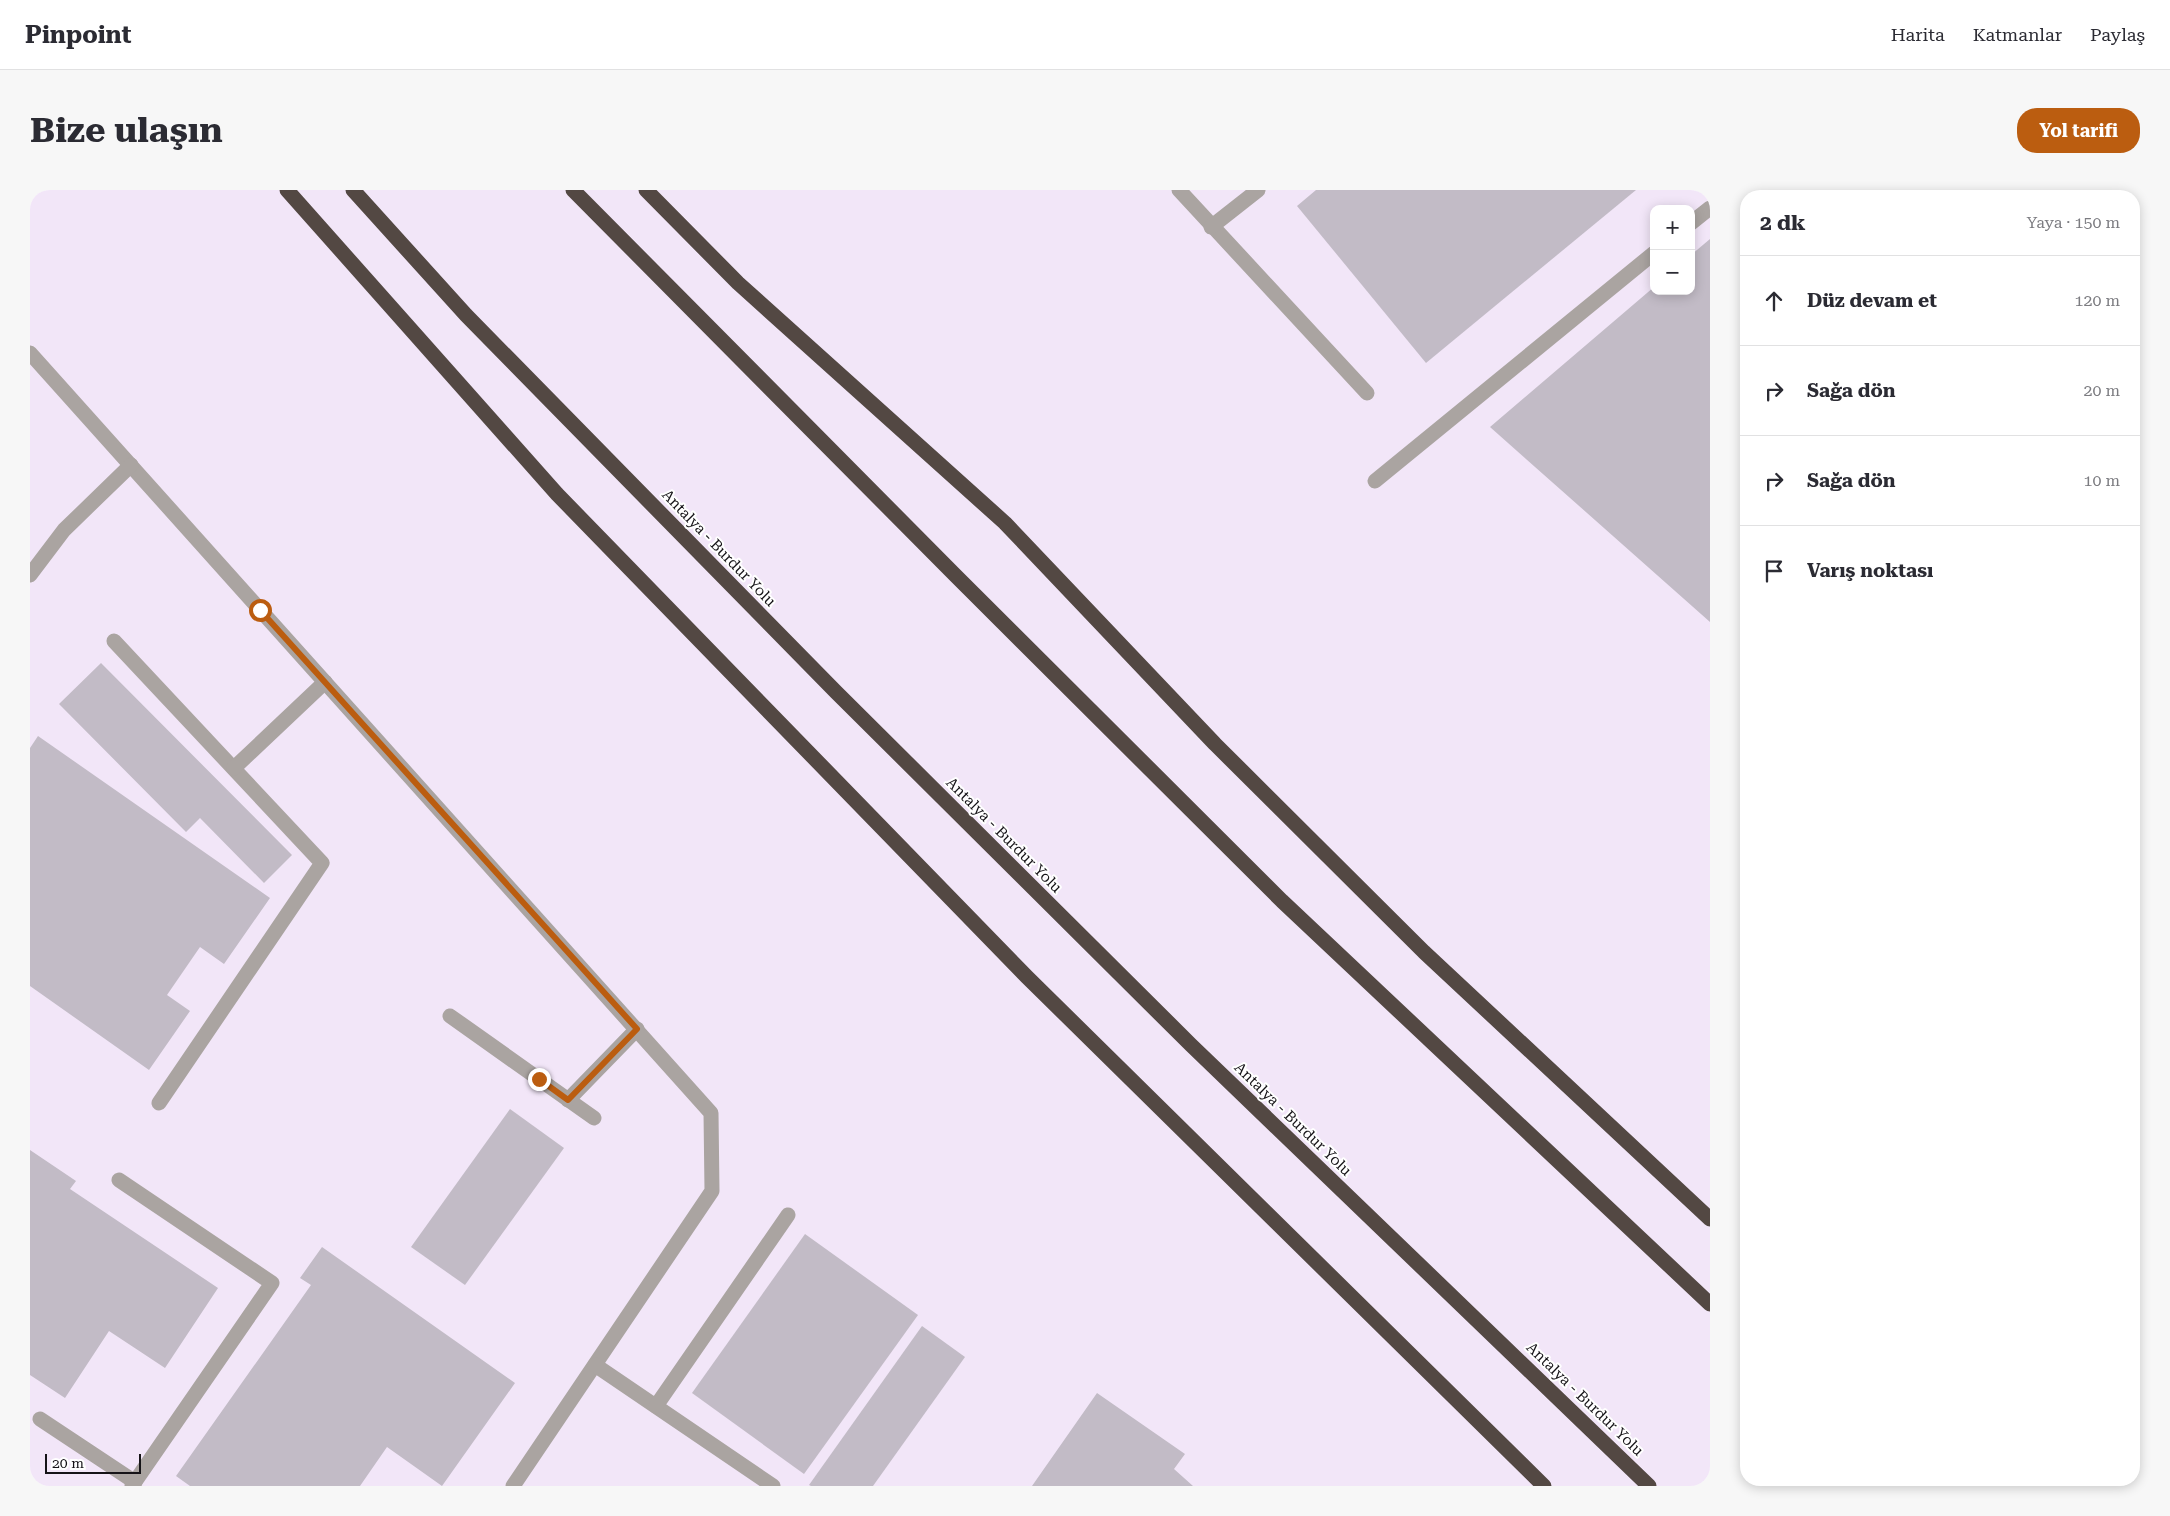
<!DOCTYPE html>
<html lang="tr">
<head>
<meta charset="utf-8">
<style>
  body { margin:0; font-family:"Roboto Serif",serif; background:#f7f7f7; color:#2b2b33 }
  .controls { position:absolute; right:15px; top:15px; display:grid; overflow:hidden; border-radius:10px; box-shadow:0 2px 12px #0003 }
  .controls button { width:45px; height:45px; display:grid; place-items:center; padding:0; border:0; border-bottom:1px solid #e1e1e2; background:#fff; color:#2b2b33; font:25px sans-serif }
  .scale { position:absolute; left:15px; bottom:12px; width:96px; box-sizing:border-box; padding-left:5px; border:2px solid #151317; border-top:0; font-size:14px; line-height:18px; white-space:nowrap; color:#151317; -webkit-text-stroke:4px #fff; paint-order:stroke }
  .stop { position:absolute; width:15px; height:15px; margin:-11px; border:4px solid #bb5d10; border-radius:50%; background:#fff }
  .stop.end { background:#bb5d10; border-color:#fff; box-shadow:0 1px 5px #0008 }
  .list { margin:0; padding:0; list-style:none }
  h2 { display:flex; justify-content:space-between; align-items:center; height:65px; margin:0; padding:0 20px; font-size:21px }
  h2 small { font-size:16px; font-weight:400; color:#7c7c81 }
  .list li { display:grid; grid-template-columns:32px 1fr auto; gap:15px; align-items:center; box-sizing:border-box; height:90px; padding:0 20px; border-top:1px solid #e1e1e2 }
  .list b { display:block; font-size:19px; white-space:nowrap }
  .list em { font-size:16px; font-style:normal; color:#7c7c81 }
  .icon { flex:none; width:28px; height:28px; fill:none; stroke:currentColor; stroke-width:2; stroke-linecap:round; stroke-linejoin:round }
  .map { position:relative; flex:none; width:1680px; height:1296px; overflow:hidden; border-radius:20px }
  header { display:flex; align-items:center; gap:30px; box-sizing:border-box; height:70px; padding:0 25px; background:#fff; border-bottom:1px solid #e1e1e2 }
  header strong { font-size:24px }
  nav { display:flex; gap:28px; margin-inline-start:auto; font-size:18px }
  .intro { display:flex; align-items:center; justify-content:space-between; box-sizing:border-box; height:120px; padding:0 30px }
  h1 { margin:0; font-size:35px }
  .button { padding:12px 22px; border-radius:20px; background:#bb5d10; color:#fff; font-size:18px; font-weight:700 }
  main { display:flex; gap:30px; padding:0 30px }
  aside { flex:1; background:#fff; border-radius:20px; box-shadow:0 2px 12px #0003 }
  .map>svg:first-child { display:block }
  .built { fill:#f2e6f8; fill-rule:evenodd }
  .building { fill:#c2bbc6 }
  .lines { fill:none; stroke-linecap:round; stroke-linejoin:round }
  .minor { stroke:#aaa4a1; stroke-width:15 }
  .highway { stroke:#534843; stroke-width:15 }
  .route { stroke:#bb5d10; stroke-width:6 }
  .labels { text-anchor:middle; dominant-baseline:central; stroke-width:4; stroke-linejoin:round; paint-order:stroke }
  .street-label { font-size:15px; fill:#151317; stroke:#fff }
</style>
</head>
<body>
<header>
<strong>Pinpoint</strong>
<nav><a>Harita</a><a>Katmanlar</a><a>Paylaş</a></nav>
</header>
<div class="intro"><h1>Bize ulaşın</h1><a class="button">Yol tarifi</a></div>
<main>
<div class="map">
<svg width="1680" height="1296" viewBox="0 0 1680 1296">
  <rect width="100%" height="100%" fill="#fbf5ff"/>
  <path class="built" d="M0 0H1680V1296H0ZM1624 19H1661V101H1624Z"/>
  <g class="building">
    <path d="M1286 0H1606L1396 173 1267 16Z"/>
    <path d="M1680 49V432L1460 237 1624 97V101H1661V65Z"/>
    <path d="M71 473 262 665 234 693 170 628 156 642 29 514Z"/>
    <path d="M8 546 240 708 194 774 170 757 137 805 160 821 119 880 0 796V558Z"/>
    <path d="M480 919 534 958 435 1095 381 1057Z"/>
    <path d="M0 960 46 991 40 999 188 1098 135 1178 79 1141 35 1208 0 1185Z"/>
    <path d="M775 1044 888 1125 774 1284 662 1203Z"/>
    <path d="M292 1057 485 1193 412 1296 357 1257 330 1296H160L146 1286 281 1095 270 1088Z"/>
    <path d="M892 1136 935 1167 843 1296H781L779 1295Z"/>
    <path d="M1067 1203 1155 1264 1144 1279 1163 1296H1002Z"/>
  </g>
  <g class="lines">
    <g class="minor">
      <path d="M1149 0 1337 203"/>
      <path d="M1661 33 1680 18"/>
      <path d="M1181 37 1228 0"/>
      <path d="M0 163 681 923 682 1001 483 1296"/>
      <path d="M1345 291 1624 63"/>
      <path d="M0 385 34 340 101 275"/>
      <path d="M84 451 292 673 129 913"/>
      <path d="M204 578 295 492"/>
      <path d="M420 826 564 928"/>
      <path d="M538 910 607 839"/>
      <path d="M89 990 242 1093 102 1296"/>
      <path d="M565 1175 743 1296"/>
      <path d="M626 1216 758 1025"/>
      <path d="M10 1229 105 1292"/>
    </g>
    <g class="highway">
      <path d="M257 0 527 304 997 787 1514 1296"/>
      <path d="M323 0 436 125 806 502 1161 855 1619 1296"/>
      <path d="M543 0 925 385 1252 711 1680 1114"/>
      <path d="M616 0 708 93 975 333 1185 554 1394 762 1680 1029"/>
    </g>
  </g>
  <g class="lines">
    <path class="route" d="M230 420 607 839 538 910 509 889"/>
  </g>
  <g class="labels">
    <g class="street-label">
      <text transform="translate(689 358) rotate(46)">Antalya - Burdur Yolu</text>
      <text transform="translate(974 645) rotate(45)">Antalya - Burdur Yolu</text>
      <text transform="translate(1263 929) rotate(44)">Antalya - Burdur Yolu</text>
      <text transform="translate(1555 1209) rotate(44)">Antalya - Burdur Yolu</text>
    </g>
  </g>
</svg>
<div class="controls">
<button>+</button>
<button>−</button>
</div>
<div class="scale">20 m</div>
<div class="stop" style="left:230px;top:420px"></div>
<div class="stop end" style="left:509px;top:889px"></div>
</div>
<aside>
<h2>2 dk<small>Yaya · 150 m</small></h2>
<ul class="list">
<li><svg class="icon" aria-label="ahead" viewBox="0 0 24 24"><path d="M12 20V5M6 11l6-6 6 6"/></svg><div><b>Düz devam et</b></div><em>120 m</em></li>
<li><svg class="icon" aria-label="right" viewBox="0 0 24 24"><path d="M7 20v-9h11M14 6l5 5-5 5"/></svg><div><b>Sağa dön</b></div><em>20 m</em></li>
<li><svg class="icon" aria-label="right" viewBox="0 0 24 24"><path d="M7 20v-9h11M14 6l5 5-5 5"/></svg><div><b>Sağa dön</b></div><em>10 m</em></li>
<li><svg class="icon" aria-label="arrive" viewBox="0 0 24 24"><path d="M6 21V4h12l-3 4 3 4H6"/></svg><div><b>Varış noktası</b></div></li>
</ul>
</aside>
</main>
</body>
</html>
